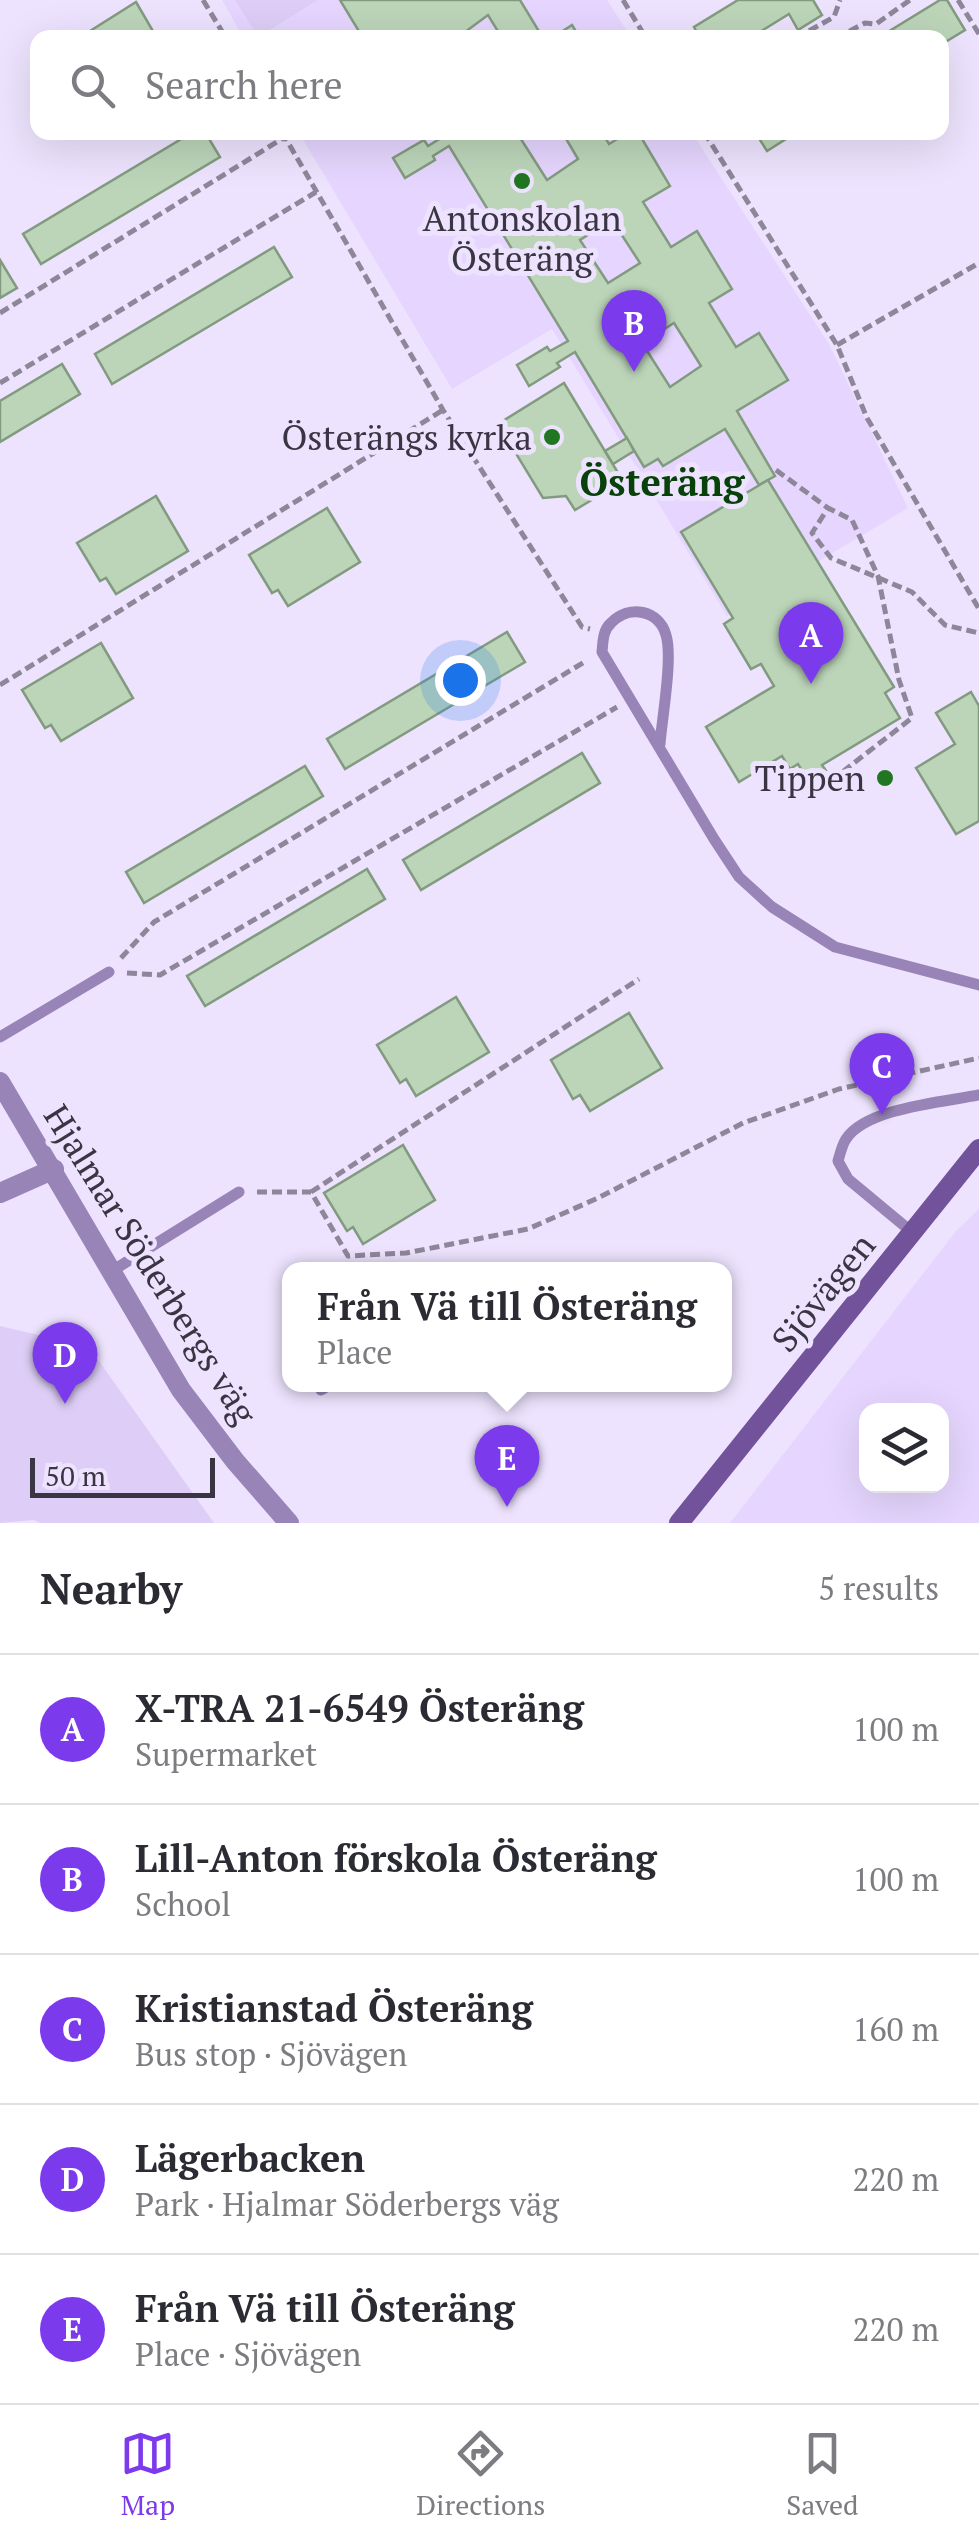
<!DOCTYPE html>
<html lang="en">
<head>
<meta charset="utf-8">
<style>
  body { margin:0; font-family:"PT Serif",serif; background:#f7f7f7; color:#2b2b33 }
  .controls { position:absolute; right:30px; bottom:30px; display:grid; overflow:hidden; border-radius:20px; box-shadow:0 10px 40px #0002 }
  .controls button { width:90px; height:90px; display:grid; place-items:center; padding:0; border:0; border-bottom:2px solid #e1e1e2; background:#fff; color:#2b2b33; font:50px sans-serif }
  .scale { position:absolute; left:30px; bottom:25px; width:185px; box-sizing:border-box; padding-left:10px; border:5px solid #3a3542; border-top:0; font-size:28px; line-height:35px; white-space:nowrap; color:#3a3542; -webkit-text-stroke:8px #ede3fe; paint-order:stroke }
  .you { position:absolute; left:460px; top:680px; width:35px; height:35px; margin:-25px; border:8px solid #fff; border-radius:50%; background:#1a73e8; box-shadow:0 0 0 15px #1a73e833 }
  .badge { display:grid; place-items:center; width:65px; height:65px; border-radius:50%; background:#7c3aed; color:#fff; font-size:32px; font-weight:700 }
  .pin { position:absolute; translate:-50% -82px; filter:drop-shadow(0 2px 5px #0008) }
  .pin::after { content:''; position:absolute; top:52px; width:35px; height:30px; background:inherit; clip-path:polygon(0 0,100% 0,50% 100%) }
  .popup { position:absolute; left:282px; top:1262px; width:450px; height:130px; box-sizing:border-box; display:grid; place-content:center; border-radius:20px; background:#fff; filter:drop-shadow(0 2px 8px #0005); font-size:32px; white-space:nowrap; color:#7c7c81 }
  .popup b { font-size:38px; color:#2b2b33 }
  .popup::after { content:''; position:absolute; left:50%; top:100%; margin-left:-20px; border:20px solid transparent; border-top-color:#fff }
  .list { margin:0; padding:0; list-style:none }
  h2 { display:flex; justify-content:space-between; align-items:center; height:130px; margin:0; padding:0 40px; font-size:42px }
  h2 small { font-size:32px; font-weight:400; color:#7c7c81 }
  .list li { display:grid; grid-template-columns:65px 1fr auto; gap:30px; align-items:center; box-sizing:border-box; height:150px; padding:0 40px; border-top:2px solid #e1e1e2 }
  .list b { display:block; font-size:38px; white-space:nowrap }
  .list p { margin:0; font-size:32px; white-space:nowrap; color:#7c7c81 }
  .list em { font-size:32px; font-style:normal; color:#7c7c81 }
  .icon { flex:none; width:55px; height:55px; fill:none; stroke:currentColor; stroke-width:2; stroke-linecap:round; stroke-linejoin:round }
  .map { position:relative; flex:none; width:979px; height:1523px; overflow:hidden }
  .search { position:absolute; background:#fff; box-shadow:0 10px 40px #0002; left:30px; right:30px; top:30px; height:110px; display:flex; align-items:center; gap:25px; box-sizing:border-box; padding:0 35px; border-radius:20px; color:#7c7c81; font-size:38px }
  .sheet { height:880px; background:#fff }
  nav { display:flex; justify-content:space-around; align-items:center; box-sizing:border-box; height:140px; border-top:2px solid #e1e1e2; background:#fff; font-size:28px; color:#7c7c81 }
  nav a { display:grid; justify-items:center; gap:5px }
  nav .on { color:#7c3aed }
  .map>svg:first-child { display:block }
  .built { fill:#e6d6ff; fill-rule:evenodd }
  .green { fill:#decef7 }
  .building { fill:#bcd5b9; stroke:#829b80; stroke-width:2.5; fill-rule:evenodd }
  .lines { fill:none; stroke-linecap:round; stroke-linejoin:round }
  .path { stroke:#8e879a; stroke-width:5; stroke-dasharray:10 5; stroke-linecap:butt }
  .lane { stroke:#9884b6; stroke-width:11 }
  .street { stroke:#9884b6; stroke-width:20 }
  .secondary { stroke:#72529a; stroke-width:20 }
  .poi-dot { fill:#217621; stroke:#ede3fe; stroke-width:4 }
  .labels { text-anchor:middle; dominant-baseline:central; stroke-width:10; stroke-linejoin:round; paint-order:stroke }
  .poi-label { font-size:35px; fill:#3a3542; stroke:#ede3fe; text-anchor:end }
  .street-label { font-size:35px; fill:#3a3542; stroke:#ede3fe }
  .neighbourhood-label { font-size:38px; font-weight:bold; fill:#09410a; stroke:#ede3fe }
</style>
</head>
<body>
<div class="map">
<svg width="979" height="1523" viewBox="0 0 979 1523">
  <rect width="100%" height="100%" fill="#ede3fe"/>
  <g class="built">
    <path d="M222 0H607L631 37H243Z"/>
    <path d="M299 133H692L829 344 908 508 727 616 552 329 452 389Z"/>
    <path d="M979 1209V1523H730L956 1231ZM942 1410V1486H866V1410Z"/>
  </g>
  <g class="green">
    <path d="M235 0H318L258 37Z"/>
    <path d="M0 1326 89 1347 214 1523H40L34 1520 0 1523Z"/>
  </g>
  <g class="building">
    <path d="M340 0H520L543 38H502L488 15 457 38H363Z"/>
    <path d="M738 0H813L822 15 798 30 789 14 750 38H700L694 27Z"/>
    <path d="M940 0H947L965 30 942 44V38H878Z"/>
    <path d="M136 2 157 38H79Z"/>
    <path d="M572 25 580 38H552Z"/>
    <path d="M193 132H205L220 157 41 264 23 234Z"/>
    <path d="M442 132H525L519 136 547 180 578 159 562 132H602L609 144 629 132H638L670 186 643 202 671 247 697 231 732 289 709 303 736 347 759 333 788 380 737 411 775 476 759 485 725 429 663 466 658 459 644 467 575 352 557 363 560 367 529 386 517 365 547 347 550 351 568 341 449 146 433 156 435 160 405 178 393 158 424 140 428 146 444 136ZM612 220 640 263 608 283 580 240ZM674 323 701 366 670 387 642 343Z"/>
    <path d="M755 132H797L767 151Z"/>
    <path d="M274 247 292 277 112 384 95 354Z"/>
    <path d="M0 260 17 288 0 298Z"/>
    <path d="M62 364 80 394 0 442V401Z"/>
    <path d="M564 383 623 481 575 510 566 496 543 498 498 424Z"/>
    <path d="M627 438 634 451 613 464 605 451Z"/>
    <path d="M768 480 894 687 885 693 900 718 822 765 827 772 809 782 798 764 790 769 782 756 739 782 706 727 774 686 761 664 751 669 724 624 733 618 681 532Z"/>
    <path d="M156 496 188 551 116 594 106 578 100 581 77 543Z"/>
    <path d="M327 508 360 562 288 606 278 590 272 593 249 555Z"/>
    <path d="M507 632 525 662 345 769 327 739Z"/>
    <path d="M101 643 133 698 61 741 51 725 45 728 22 690Z"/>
    <path d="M971 692 979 706V821L956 834 916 768 955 744 936 713Z"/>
    <path d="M582 753 600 783 421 890 403 860Z"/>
    <path d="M305 766 323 796 144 903 126 872Z"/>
    <path d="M367 869 385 899 205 1006 187 976Z"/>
    <path d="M456 997 489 1052 416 1096 406 1079 400 1083 377 1045Z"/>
    <path d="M629 1013 662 1068 590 1111 580 1095 573 1099 551 1060Z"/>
    <path d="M403 1145 435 1200 363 1244 353 1227 347 1231 324 1193Z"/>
  </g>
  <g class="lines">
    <g class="path">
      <path d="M203 0 226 38"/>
      <path d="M623 0 646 38"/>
      <path d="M958 0 979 34"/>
      <path d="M776 38 782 34 789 38"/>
      <path d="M796 38 834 17 840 0"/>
      <path d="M836 38 865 23 876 24 910 0"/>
      <path d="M282 132 443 410 582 627 590 629"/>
      <path d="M704 132 837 345 867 418 979 609"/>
      <path d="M0 313 285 137"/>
      <path d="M837 345 979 263"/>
      <path d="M0 383 316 192"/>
      <path d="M776 470 828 508"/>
      <path d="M0 685 443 410"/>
      <path d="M819 790 912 718 899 680 878 576 852 520 828 508 812 533 831 558 912 592 945 625 979 633"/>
      <path d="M121 958 154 922 586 661"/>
      <path d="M127 973 160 975 617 707"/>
      <path d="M257 1192H311L348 1256 406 1253 528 1229 598 1198 743 1123 839 1089 979 1058"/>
      <path d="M311 1192 639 979"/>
    </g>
    <g class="lane">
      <path d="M660 744C662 718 673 658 666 635 659 610 629 604 611 623 603 630 603 641 602 652L714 839 739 877 772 907 835 947 979 985"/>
      <path d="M0 1037 109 972"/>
      <path d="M913 1233 848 1179 838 1161C840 1154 842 1145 846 1139 866 1108 944 1102 979 1095"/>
      <path d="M112 1271 239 1192"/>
      <path d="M321 1390 332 1384"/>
    </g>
    <g class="street">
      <path d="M0 1082 181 1390 235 1461 289 1523"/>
      <path d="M0 1193 54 1169"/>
    </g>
    <path class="secondary" d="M679 1523 979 1149"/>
  </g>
  <g class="poi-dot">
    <circle cx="522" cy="181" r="10"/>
    <circle cx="552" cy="437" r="10"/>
    <circle cx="885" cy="778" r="10"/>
  </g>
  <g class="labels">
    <g class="poi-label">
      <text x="522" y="218" text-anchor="middle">Antonskolan<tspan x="522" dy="40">Österäng</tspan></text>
      <text x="532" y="437">Österängs kyrka</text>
      <text x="865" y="778">Tippen</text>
    </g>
    <g class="street-label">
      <text transform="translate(151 1264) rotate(58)">Hjalmar Söderbergs väg</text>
      <text transform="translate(823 1292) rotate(-51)">Sjövägen</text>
    </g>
    <g class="neighbourhood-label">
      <text x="662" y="482">Österäng</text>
    </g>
  </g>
</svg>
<div class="controls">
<button><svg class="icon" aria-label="layers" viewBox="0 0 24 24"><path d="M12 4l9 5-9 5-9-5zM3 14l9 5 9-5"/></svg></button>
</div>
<div class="scale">50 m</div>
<div class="you"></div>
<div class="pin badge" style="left:811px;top:684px">A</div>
<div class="pin badge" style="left:634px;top:372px">B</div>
<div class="pin badge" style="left:882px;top:1115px">C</div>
<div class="pin badge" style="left:65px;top:1404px">D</div>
<div class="pin badge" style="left:507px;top:1507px">E</div>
<div class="popup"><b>Från Vä till Österäng</b>Place</div>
<div class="search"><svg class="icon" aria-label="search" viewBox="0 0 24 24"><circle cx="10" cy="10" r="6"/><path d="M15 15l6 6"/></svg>Search here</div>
</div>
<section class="sheet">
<h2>Nearby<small>5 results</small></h2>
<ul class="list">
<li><span class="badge">A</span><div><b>X-TRA 21-6549 Österäng</b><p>Supermarket</p></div><em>100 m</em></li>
<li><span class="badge">B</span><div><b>Lill-Anton förskola Österäng</b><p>School</p></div><em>100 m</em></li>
<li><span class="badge">C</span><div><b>Kristianstad Österäng</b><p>Bus stop · Sjövägen</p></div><em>160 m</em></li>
<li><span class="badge">D</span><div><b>Lägerbacken</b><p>Park · Hjalmar Söderbergs väg</p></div><em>220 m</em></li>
<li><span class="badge">E</span><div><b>Från Vä till Österäng</b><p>Place · Sjövägen</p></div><em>220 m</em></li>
</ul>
</section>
<nav>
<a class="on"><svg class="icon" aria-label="map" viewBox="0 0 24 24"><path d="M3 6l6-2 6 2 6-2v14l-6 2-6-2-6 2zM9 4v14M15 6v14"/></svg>Map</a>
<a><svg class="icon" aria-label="directions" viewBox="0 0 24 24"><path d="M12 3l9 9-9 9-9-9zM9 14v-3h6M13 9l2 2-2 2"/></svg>Directions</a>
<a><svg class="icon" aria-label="saved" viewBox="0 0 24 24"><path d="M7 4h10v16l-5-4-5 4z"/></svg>Saved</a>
</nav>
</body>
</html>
